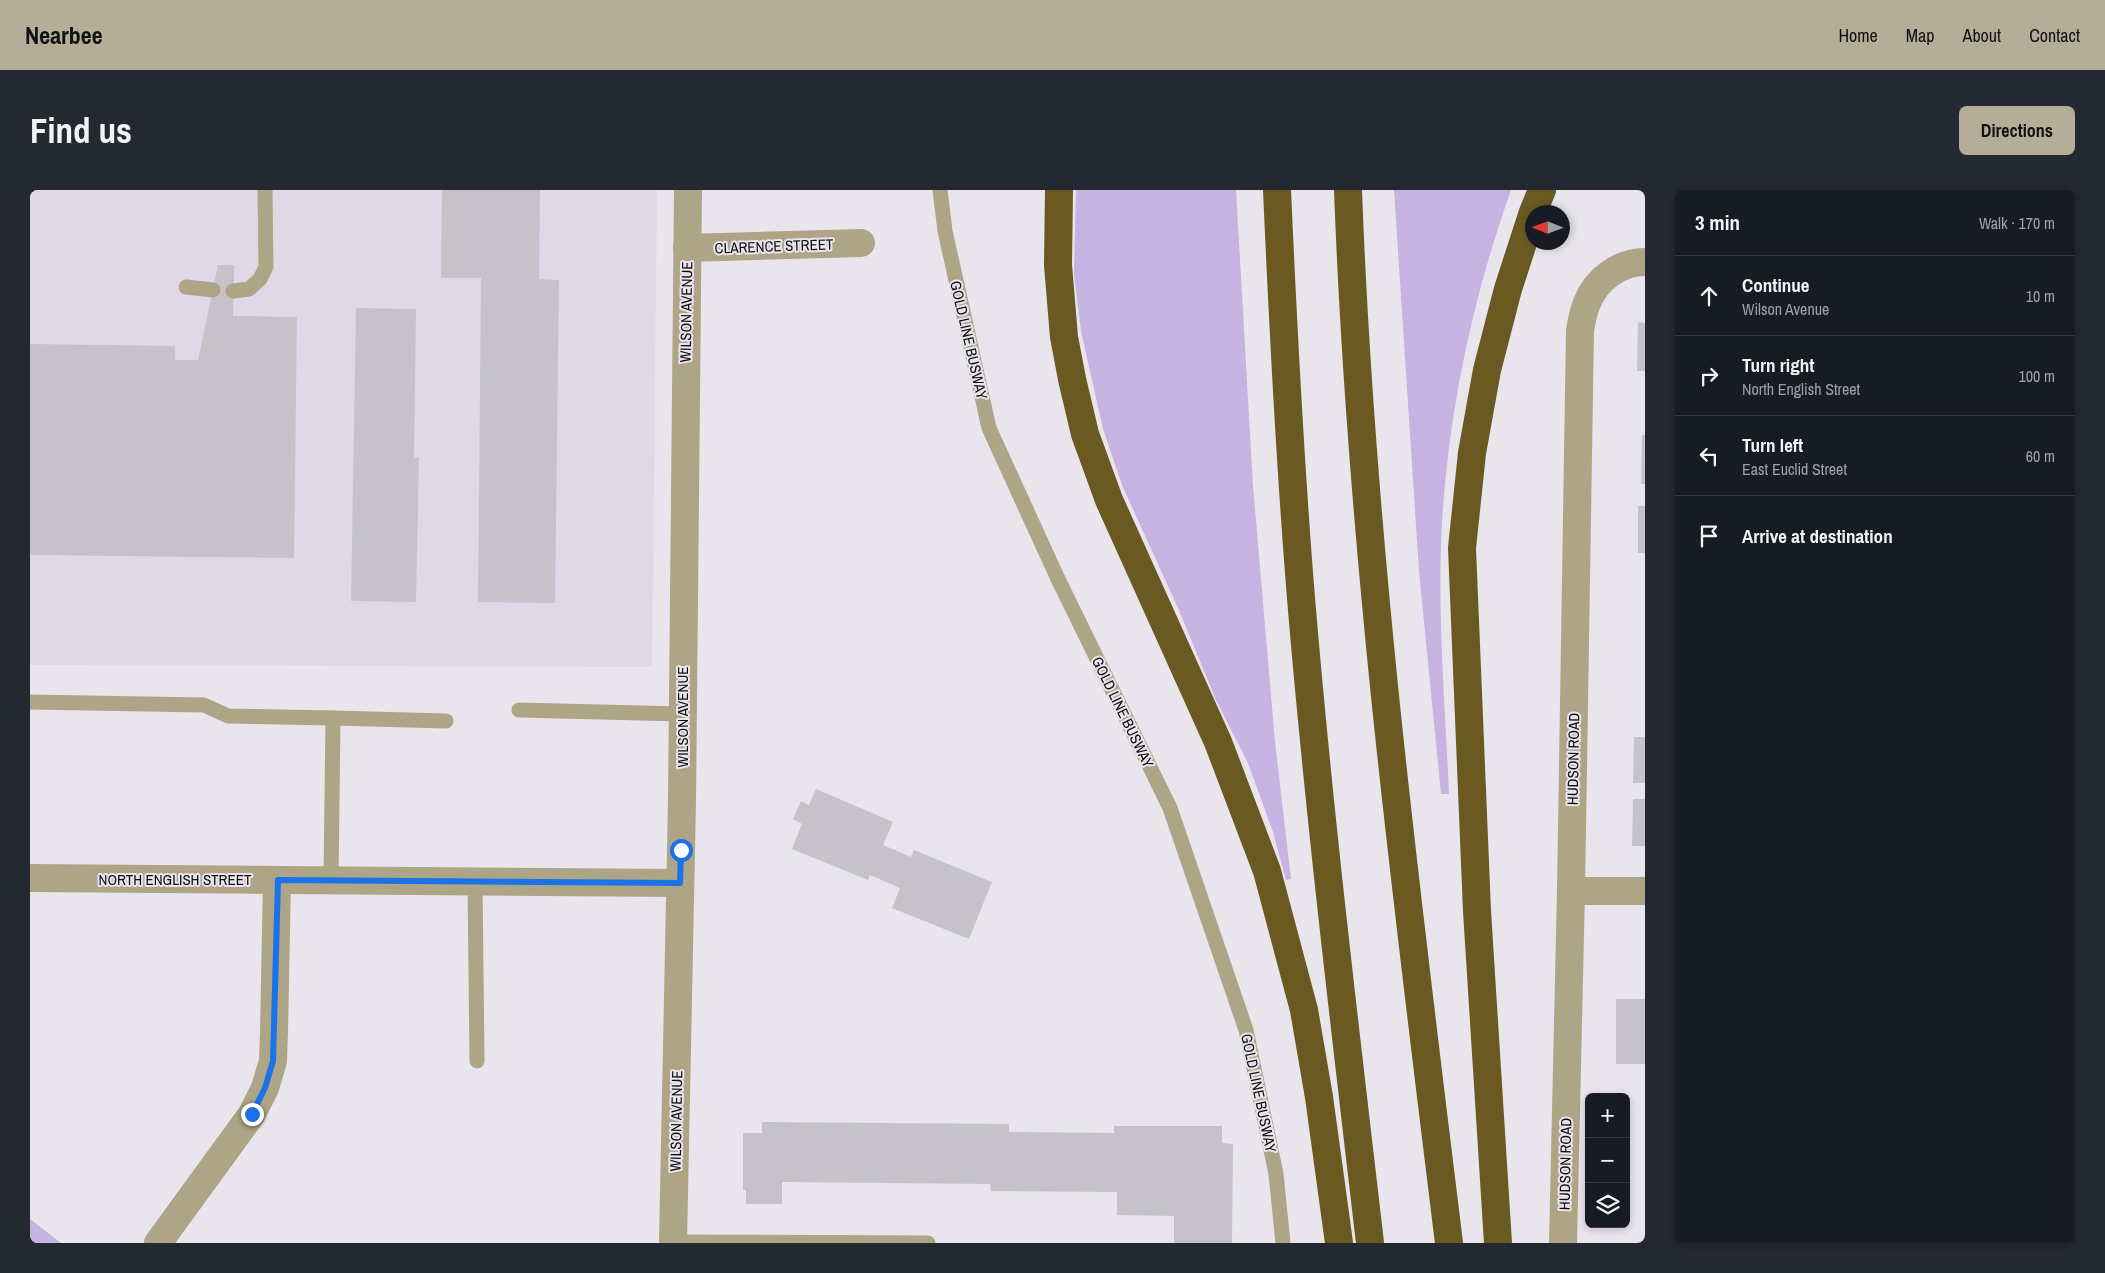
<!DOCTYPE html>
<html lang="en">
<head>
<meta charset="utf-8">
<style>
  body { margin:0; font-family:"Archivo Narrow",sans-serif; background:#242831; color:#f1f3f6 }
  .controls { position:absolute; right:15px; bottom:15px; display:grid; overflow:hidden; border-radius:8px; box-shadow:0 2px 8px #0003 }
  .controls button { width:45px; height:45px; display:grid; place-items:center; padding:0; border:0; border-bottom:1px solid #363941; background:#171b24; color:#f1f3f6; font:25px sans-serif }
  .compass { position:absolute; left:1495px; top:15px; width:45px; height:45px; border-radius:50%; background:#171b24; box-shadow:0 2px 8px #0003; rotate:271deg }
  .stop { position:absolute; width:15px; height:15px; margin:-11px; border:4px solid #1a73e8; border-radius:50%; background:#fff }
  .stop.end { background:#1a73e8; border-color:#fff; box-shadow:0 1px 5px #0008 }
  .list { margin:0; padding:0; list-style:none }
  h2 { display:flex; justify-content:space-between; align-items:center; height:65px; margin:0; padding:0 20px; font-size:21px }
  h2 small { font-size:16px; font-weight:400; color:#9ea1a6 }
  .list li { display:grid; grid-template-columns:32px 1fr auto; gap:15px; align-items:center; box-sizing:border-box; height:80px; padding:0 20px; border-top:1px solid #363941 }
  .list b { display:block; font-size:19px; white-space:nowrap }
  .list p { margin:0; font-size:16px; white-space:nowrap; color:#9ea1a6 }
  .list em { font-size:16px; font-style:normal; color:#9ea1a6 }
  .icon { flex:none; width:28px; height:28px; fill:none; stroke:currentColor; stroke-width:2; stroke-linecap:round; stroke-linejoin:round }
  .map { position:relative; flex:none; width:1615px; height:1053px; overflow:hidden; border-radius:8px }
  header { display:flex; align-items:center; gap:30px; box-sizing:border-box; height:70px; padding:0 25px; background:#b4ae99; color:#111 }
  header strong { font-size:24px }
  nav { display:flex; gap:28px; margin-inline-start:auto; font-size:18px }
  .intro { display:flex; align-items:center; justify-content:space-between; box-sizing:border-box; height:120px; padding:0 30px }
  h1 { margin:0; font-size:35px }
  .button { padding:12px 22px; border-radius:8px; background:#b4ae99; color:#111; font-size:18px; font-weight:700 }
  main { display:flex; gap:30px; padding:0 30px }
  aside { flex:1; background:#171b24; border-radius:8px; box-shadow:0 2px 8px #0003 }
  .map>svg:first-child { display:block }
  .built { fill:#dfd9e7 }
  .green { fill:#c6b3e1 }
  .building { fill:#c5c2c9 }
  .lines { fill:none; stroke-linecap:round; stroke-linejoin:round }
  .service { stroke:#aea486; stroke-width:15 }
  .minor { stroke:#aea486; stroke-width:28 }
  .tertiary { stroke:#aea486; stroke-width:28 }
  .motorway { stroke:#6a5920; stroke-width:28 }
  .route { stroke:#1a73e8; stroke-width:6 }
  .labels { text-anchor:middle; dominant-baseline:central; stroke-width:4; stroke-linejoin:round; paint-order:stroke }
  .street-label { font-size:15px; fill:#0e0d0f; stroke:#e8e5ec }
</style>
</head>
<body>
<header>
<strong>Nearbee</strong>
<nav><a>Home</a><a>Map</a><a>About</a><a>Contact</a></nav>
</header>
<div class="intro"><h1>Find us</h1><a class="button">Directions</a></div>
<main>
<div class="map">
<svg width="1615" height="1053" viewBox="0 0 1615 1053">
  <rect width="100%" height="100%" fill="#e8e5ec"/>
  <path class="built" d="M0 0H627L622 477 0 475Z"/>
  <g class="green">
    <path d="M1046 0H1206L1223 296 1245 552 1261 689 1256 690 1243 642 1218 573 1186 510 1148 418 1092 295 1073 239 1051 141 1044 84Z"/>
    <path d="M1364 0H1481C1443 107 1419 218 1412 332 1407 422 1415 513 1419 604H1411L1389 381Z"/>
    <path d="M0 1029 31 1053H0Z"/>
  </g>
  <g class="building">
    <path d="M412 0H510L509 89 529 90 525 413 448 412 451 88H411Z"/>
    <path d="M188 75H204L203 126 267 127 264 368 0 365V154L145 156V170H168Z"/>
    <path d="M326 118 386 119 384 268H389L386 412 321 411Z"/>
    <path d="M1608 132 1615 133V181H1607Z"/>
    <path d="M1612 245H1615V294H1611Z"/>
    <rect x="1608" y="316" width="7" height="47"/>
    <path d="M1604 547H1615V593H1603Z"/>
    <path d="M786 599 863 632 853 655 881 667 884 660 962 692 939 749 862 718 870 698 840 685 838 690 762 659 772 634 763 629 771 611 779 615Z"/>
    <path d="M1603 609H1615V656H1602Z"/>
    <rect x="1586" y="809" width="29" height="65"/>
    <path d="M732 932 979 934V942L1084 943V936H1192V953L1203 954 1202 1053H1144V1026L1087 1025V1002L961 1001 960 994 752 992V1014H716V1000H713V943H732Z"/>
  </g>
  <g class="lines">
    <g class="service">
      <path d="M910 0 915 41 959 238 1028 389 1140 618 1216 840 1246 984 1253 1053"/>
      <path d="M156 97 183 100"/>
      <path d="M203 101 219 99 230 89 236 77 235 0"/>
      <path d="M0 512 174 515 198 526 303 528"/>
      <path d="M489 520 652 524"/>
      <path d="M301 690 303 528 416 531"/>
      <path d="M445 692 447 871"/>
      <path d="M644 1052 898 1053"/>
    </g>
    <g class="minor">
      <path d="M657 58 831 53"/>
      <path d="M0 688 650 693"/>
      <path d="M1541 701H1615"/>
      <path d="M128 1053 222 924 235 898 243 871 244 842 247 690"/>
      <path d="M1533 1053 1541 701 1550 140C1552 131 1553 121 1557 113 1566 89 1590 72 1615 72"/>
    </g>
    <path class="tertiary" d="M643 1053 652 611 658 0"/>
    <g class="motorway">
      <path d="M1029 0 1028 75 1034 147 1042 189 1055 244 1079 310 1188 552 1237 681 1274 820 1289 907 1309 1053"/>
      <path d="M1247 0C1253 136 1260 273 1271 408 1289 624 1315 838 1340 1053"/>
      <path d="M1318 0C1331 353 1376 703 1419 1053"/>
      <path d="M1503 22 1512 0"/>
      <path d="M1468 1053 1447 721 1432 358 1442 263 1457 180 1478 99 1502 25"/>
    </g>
  </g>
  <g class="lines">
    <path class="route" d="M222 924 235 898 243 871 248 690 650 693 651 660"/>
  </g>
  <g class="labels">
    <g class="street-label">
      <text transform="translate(744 56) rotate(-2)">CLARENCE STREET</text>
      <text transform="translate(656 122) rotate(-89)">WILSON AVENUE</text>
      <text transform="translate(939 150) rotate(77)">GOLD LINE BUSWAY</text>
      <text transform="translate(1093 522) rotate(64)">GOLD LINE BUSWAY</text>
      <text transform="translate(652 527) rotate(-90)">WILSON AVENUE</text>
      <text transform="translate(1543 569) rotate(-89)">HUDSON ROAD</text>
      <text x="145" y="689">NORTH ENGLISH STREET</text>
      <text transform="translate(1229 903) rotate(78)">GOLD LINE BUSWAY</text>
      <text transform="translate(646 931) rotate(-89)">WILSON AVENUE</text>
      <text transform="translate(1535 974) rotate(-89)">HUDSON ROAD</text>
    </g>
  </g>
</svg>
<div class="controls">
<button>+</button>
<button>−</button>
<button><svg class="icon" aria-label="layers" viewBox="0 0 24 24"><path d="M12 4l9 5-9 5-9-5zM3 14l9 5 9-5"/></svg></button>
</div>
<svg class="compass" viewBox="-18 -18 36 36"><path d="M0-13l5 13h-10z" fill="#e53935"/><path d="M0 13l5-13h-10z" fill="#9ea1a6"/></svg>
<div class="stop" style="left:651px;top:660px"></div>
<div class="stop end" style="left:222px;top:924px"></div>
</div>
<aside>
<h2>3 min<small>Walk · 170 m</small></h2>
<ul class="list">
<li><svg class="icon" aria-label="ahead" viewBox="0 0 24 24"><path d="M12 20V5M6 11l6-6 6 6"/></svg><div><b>Continue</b><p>Wilson Avenue</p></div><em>10 m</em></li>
<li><svg class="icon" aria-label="right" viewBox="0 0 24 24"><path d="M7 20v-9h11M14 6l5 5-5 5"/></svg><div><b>Turn right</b><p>North English Street</p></div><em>100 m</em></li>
<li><svg class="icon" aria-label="left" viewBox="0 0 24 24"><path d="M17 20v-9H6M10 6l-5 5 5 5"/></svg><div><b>Turn left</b><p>East Euclid Street</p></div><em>60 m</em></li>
<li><svg class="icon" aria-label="arrive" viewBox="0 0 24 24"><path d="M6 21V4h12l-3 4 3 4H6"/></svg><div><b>Arrive at destination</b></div></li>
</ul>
</aside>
</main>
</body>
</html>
